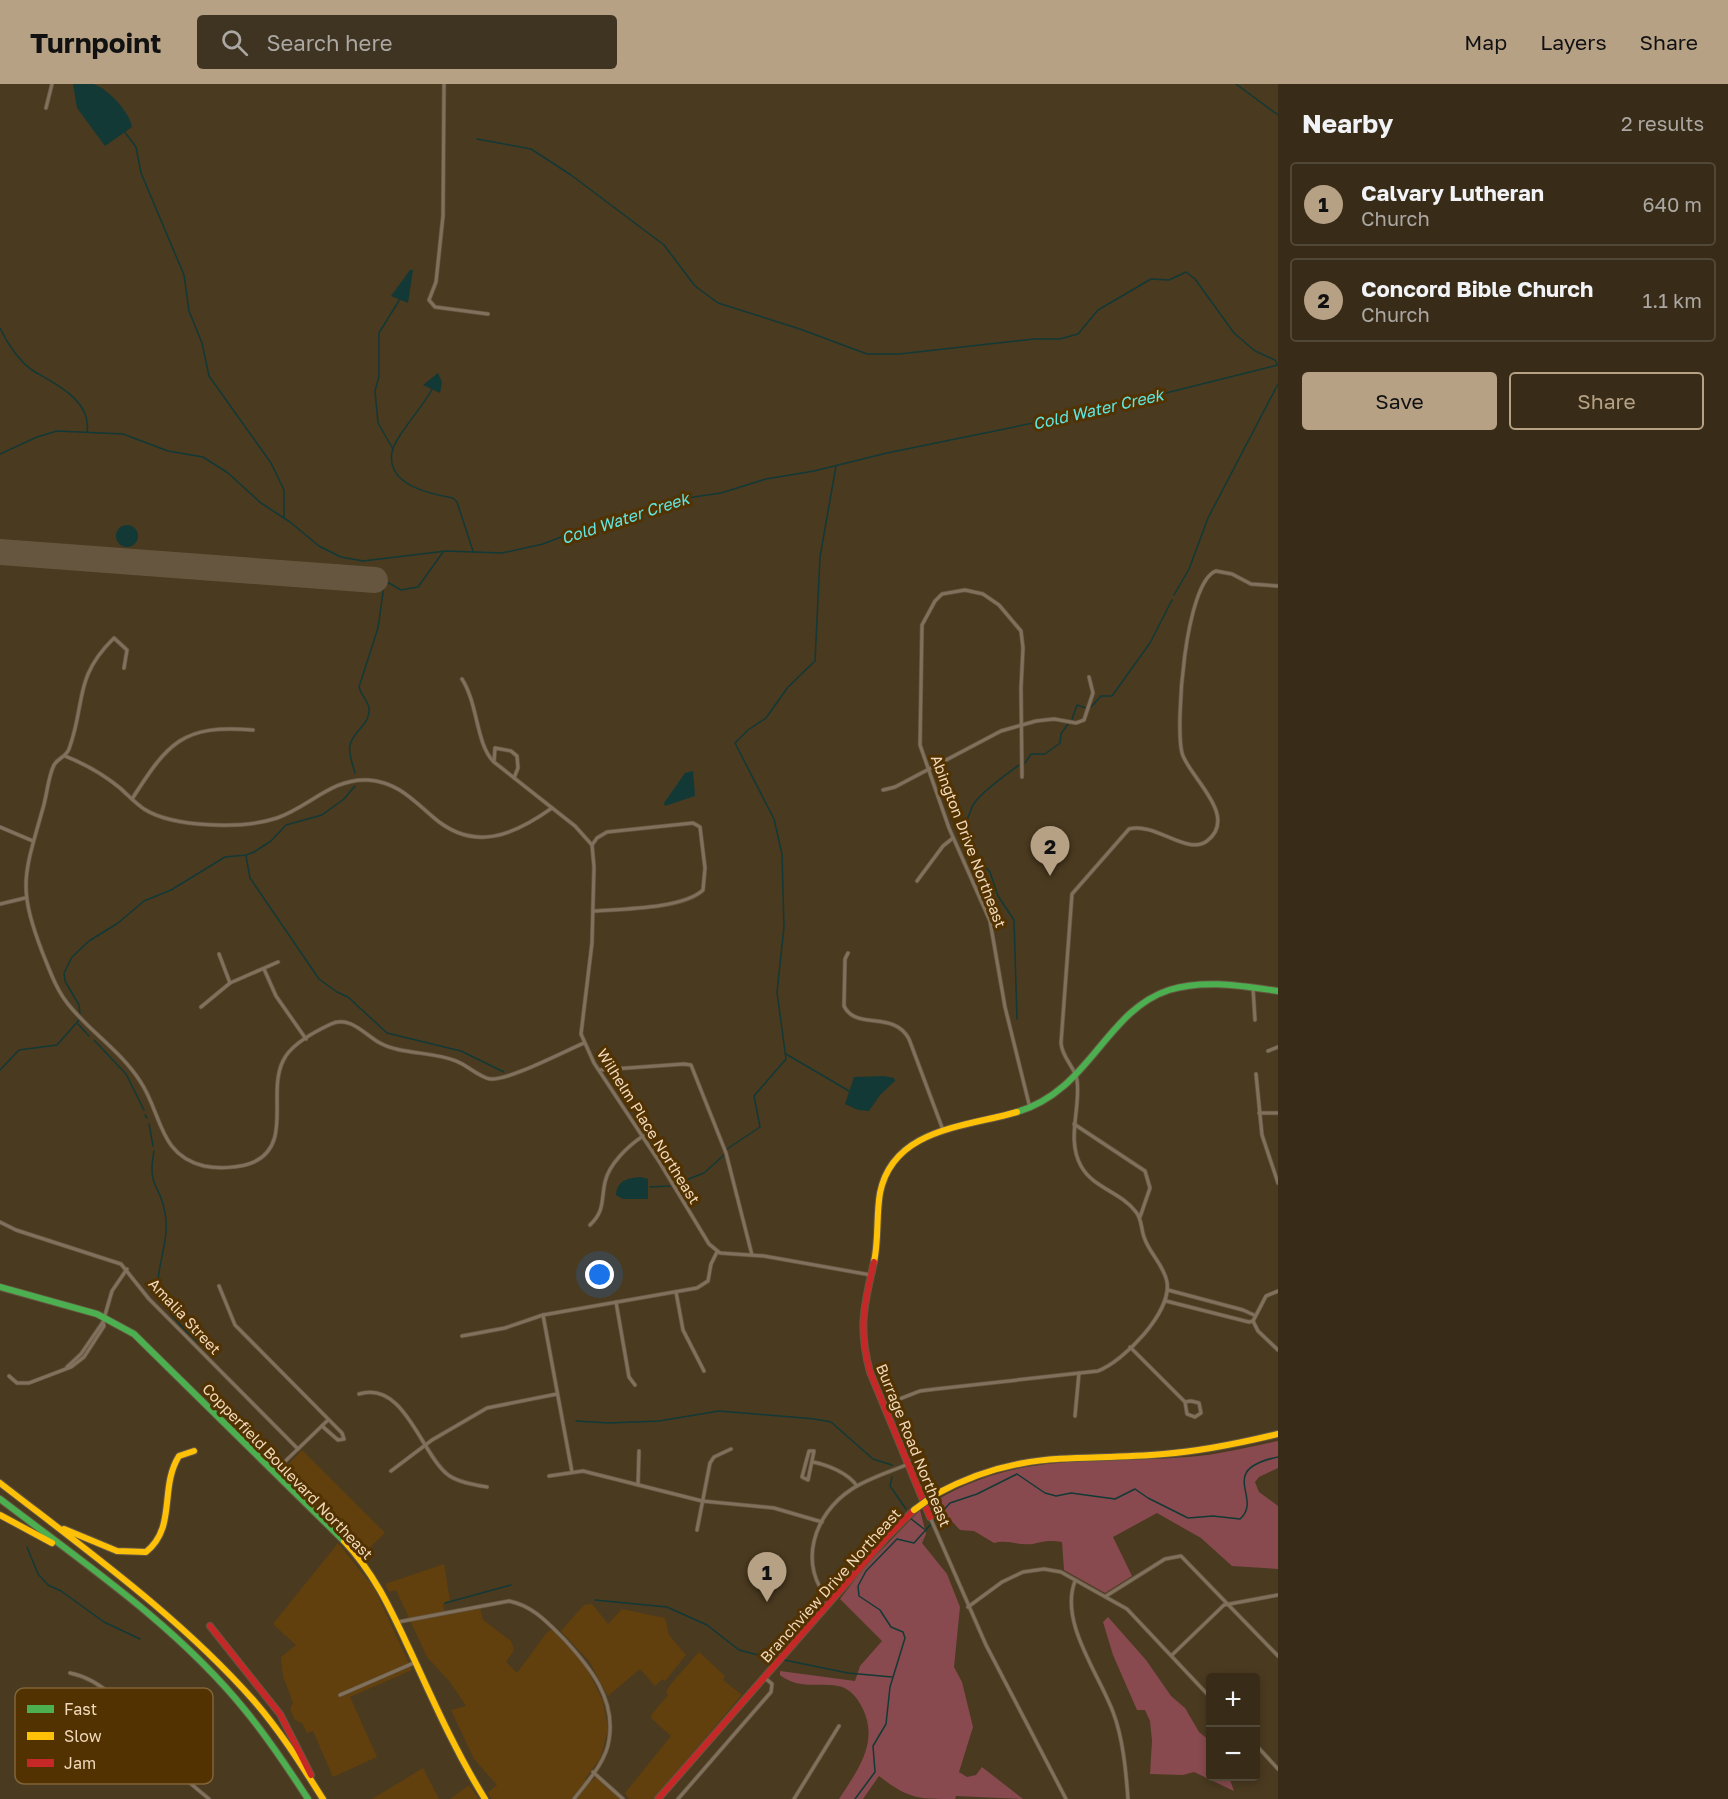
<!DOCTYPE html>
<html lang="en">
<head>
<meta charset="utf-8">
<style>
  body { margin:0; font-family:"Golos Text",sans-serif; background:#3f3421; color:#f1f3f6 }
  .controls { position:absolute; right:18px; bottom:18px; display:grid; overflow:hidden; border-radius:6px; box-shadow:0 3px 9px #0003 }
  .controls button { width:54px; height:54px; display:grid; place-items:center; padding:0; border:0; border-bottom:2px solid #524837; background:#382c18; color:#f1f3f6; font:30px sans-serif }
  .you { position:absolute; left:600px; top:1191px; width:21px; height:21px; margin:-15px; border:4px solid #fff; border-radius:50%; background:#1a73e8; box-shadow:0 0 0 9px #1a73e833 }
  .badge { display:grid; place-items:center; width:39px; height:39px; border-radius:50%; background:#b6a185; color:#111; font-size:20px; font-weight:700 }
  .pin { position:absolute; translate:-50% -50px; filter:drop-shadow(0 2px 3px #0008) }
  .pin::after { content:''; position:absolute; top:32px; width:21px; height:18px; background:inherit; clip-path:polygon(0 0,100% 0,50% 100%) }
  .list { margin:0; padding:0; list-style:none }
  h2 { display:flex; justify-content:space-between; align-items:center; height:78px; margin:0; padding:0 24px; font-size:26px }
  h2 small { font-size:20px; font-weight:400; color:#aba7a2 }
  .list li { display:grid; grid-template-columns:39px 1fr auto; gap:18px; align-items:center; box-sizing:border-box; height:84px; margin:0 12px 12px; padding:0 12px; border:2px solid #524837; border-radius:6px }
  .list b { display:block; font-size:22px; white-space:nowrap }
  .list p { margin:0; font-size:20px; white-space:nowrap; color:#aba7a2 }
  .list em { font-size:20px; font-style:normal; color:#aba7a2 }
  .actions { display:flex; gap:12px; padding:18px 24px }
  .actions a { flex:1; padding:14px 0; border:2px solid #b6a185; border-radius:6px; text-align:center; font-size:21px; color:#b6a185 }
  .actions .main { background:#b6a185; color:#111 }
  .icon { flex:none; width:33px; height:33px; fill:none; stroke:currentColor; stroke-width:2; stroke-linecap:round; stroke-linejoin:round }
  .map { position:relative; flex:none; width:1278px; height:1715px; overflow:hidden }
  header { display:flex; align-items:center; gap:36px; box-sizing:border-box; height:84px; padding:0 30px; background:#b6a185; color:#111 }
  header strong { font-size:28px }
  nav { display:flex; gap:33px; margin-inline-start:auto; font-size:21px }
  .search { width:420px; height:54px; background:#3f3421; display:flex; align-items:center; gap:15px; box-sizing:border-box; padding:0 21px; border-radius:6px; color:#aba7a2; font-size:22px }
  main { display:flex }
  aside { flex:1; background:#382c18 }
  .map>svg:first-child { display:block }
  .built { fill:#61400d }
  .green { fill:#884a4f }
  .water { fill:#123936 }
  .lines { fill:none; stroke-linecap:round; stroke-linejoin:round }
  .stream { stroke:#123936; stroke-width:1.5 }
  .runway { stroke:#66563f; stroke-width:26 }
  .street-casing { stroke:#645641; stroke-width:4.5 }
  .fast-casing { stroke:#645641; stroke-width:8 }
  .slow-casing { stroke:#645641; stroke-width:8 }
  .jam-casing { stroke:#645641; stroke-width:8 }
  .street { stroke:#81715c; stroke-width:3 }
  .fast { stroke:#4caf50; stroke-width:6 }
  .slow { stroke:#ffc107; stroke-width:6 }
  .jam { stroke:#c62828; stroke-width:6 }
  .slow-bridge-casing { stroke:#645641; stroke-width:8; stroke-linecap:butt }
  .slow-bridge { stroke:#ffc107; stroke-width:6 }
  .labels { text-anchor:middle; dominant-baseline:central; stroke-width:6; stroke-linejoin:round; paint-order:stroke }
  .street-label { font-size:15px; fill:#f0d8bb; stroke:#513200 }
  .water-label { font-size:16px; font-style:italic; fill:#60e7e2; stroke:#513200 }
  .key { fill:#513200; stroke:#816438; stroke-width:1.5 }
  .key-label { font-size:16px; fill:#f0d8bb }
</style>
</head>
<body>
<header>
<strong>Turnpoint</strong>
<div class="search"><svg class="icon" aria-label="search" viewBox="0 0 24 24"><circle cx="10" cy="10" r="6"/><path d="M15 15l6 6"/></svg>Search here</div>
<nav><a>Map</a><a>Layers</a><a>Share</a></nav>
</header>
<main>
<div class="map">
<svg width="1278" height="1715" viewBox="0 0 1278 1715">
  <rect width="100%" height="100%" fill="#4a3a20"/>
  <g class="built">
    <path d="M302 1366 385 1449 364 1469 284 1389V1385Z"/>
    <path d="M338 1459 374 1504 412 1586 350 1613 377 1673 333 1693 313 1647 307 1649 302 1639 295 1636 290 1625 293 1619 283 1592 281 1573 296 1561 273 1540Z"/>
    <path d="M444 1480 450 1517 443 1520 445 1531 480 1524 483 1536 511 1557 514 1566 506 1578 517 1589 548 1547 552 1546 585 1580 603 1617 608 1645 601 1673 585 1695 590 1698 596 1693 621 1715H492L487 1709 497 1701 474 1675 451 1626 466 1622 450 1598 427 1573 396 1506 389 1508 385 1500Z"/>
    <path d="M592 1520 608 1540 622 1525 665 1534 669 1551 686 1571 665 1597 662 1595 655 1602 640 1585 608 1612 589 1577 561 1547 584 1521Z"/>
    <path d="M699 1568 725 1592 723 1596 742 1611 653 1715H629L625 1709 671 1652 651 1634 652 1630 668 1611 666 1608 670 1601Z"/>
    <path d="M423 1684 439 1715H372Z"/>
    <path d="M469 1701 479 1715H450Z"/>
  </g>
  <g class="green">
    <path d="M1278 1357V1384L1259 1393 1255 1398 1259 1408 1278 1422V1485L1232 1482 1201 1454 1157 1429 1113 1453 1132 1492 1105 1509 1064 1486 1062 1458C1049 1456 1045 1457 1033 1460 1019 1462 1008 1455 994 1459L974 1447 960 1446 946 1431 937 1416C1019 1367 1097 1380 1188 1373 1218 1371 1248 1363 1278 1357Z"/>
    <path d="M920 1426 926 1450 922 1459 947 1490 960 1523 954 1583 962 1598 973 1643 959 1688 967 1693 976 1691 982 1683 1023 1715 956 1712 955 1715C917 1715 909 1715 879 1692L863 1715H839C859 1684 882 1655 859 1618 855 1611 847 1603 838 1602 817 1598 799 1606 780 1591V1587L855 1597 860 1582 882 1557 840 1515 863 1485Z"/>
    <path d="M1108 1533 1146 1576 1171 1612 1185 1624 1199 1648 1210 1657V1692L1229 1693 1234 1707 1194 1688 1183 1691 1150 1690 1152 1657 1150 1637 1145 1626H1137L1113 1571 1103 1538Z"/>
  </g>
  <g class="water">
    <path d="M73 0C79 0 87 0 93 0 108 4 130 29 132 43L105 62 77 24Z"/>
    <path d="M410 186H413L408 219 391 212Z"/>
    <path d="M438 289 442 298 440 309 423 301Z"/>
    <circle cx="127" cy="452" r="11"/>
    <path d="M693 687 695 712 665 722 664 719 685 689Z"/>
    <path d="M884 992 894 994 895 997 880 1011 869 1027 858 1026 845 1020 854 993Z"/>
    <path d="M641 1093 648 1095V1115H623L616 1111C617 1096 628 1094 641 1093Z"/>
  </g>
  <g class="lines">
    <g class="stream">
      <path d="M1236 0 1278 31"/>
      <path d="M124 47 136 63 141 89 184 191 189 227 202 259 209 292 271 379 284 406V433"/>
      <path d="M477 55 531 65 571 91 664 161 695 202 718 219 800 245 867 270H899L1034 255H1060L1078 250 1098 226 1151 195 1169 196 1186 188 1195 195 1234 249 1255 267 1275 276 1277 280"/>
      <path d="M0 244C7 259 20 279 35 288 56 300 92 317 87 348"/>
      <path d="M432 305C424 322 395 352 392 368 386 401 430 410 453 414L457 418 473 467"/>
      <path d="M393 365 378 339 375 307 379 292V249L400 215"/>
      <path d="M0 370 37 353 57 347 123 350 168 367 203 373 228 389 261 419 290 438 319 462 341 473 363 477 446 467 502 469 543 460 584 444 680 415 721 409 766 395 814 387 887 369 1102 325 1278 281"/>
      <path d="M1174 511 1189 485 1208 434 1278 300"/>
      <path d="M1091 623 1101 612H1112L1150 559 1172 516"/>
      <path d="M1072 635 1077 621 1086 624"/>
      <path d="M1025 679 1031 670H1045L1060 659 1061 650 1068 640"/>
      <path d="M355 689C353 681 348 670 350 661 353 647 371 640 369 624 368 617 361 611 359 603L378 544 384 501 389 499 401 506 418 503 443 468"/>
      <path d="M971 768 963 755 962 742C970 735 969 726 975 718 985 705 1007 690 1019 681"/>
      <path d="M246 772 250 794 319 895 337 908 348 913 387 949 461 967 504 988"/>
      <path d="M975 772 990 788 998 812 1014 836 1017 935"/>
      <path d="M80 929 79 921 65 897 64 889 72 873 89 857 118 839 144 817 171 806 225 773 246 771 254 768 271 757 286 741 322 731 344 715 355 702"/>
      <path d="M78 940 89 952"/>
      <path d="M94 956 126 990 144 1026"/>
      <path d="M786 970 849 1007"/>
      <path d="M0 986 19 966 57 961 79 936"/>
      <path d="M145 1031 147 1034"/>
      <path d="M149 1040 153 1062"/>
      <path d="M727 1065 760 1043 754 1012 786 975 777 908 784 843 782 770 774 735 735 659 748 646 766 634 788 603 815 577 820 473 836 382"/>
      <path d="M154 1067C147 1104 160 1099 165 1129 169 1150 162 1168 159 1188 154 1218 181 1243 201 1261"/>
      <path d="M676 1100 704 1089 724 1071"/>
      <path d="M650 1103 670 1102"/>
      <path d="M576 1337 609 1339 659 1337 719 1327 815 1335 831 1338 873 1375 892 1381"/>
      <path d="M892 1393 890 1402 906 1425"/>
      <path d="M910 1434 924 1445"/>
      <path d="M27 1463 38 1490 48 1501 61 1507 104 1538 140 1555"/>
      <path d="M595 1516 667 1523 707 1541 739 1566 770 1574"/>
      <path d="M445 1519 511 1501"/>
      <path d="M784 1576 848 1589 892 1593"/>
      <path d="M855 1715 875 1688 873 1662 886 1640 890 1603 905 1554 903 1548 891 1543 880 1526 859 1512 858 1502 866 1487 897 1455 914 1459 950 1419 977 1410 1017 1390 1045 1409 1056 1412 1071 1409 1115 1415 1135 1405 1148 1414 1188 1434 1213 1432 1240 1435C1264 1414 1215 1386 1278 1373"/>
    </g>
    <path class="runway" d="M0 468 375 496"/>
    <g class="street-casing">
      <g id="street">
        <path d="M444 0 443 132 436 198 429 216 435 223 488 230"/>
        <path d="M46 24 52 0"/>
        <path d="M124 584 127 566 114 554C73 594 86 619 69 665 66 673 58 674 54 681 48 693 47 711 43 724 24 792 17 802 43 870 50 887 56 905 68 920 89 947 121 967 140 997 162 1029 158 1071 204 1082 219 1085 240 1084 254 1078 293 1060 267 1009 283 977 290 961 316 947 331 940 350 931 365 951 380 959 402 971 432 967 456 977 467 981 479 993 490 995 508 997 565 967 584 959"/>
        <path d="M462 595C478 620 476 659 493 677"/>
        <path d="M65 672C85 680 103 690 120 704 128 711 135 719 144 725 174 744 244 745 277 734 309 723 332 694 368 696 397 698 412 715 433 733 474 769 514 751 552 724"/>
        <path d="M1022 693 1021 604 1023 564 1021 547 999 521 983 510 965 506 942 510 935 517 922 541 920 661 949 744 990 837 1005 923 1030 1024"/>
        <path d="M514 694 518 684 517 672 511 667 495 664 494 678 575 742 592 761 594 783 592 859 581 950 594 979 660 1079 709 1160 720 1169 764 1172 871 1191"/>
        <path d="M883 706 895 703 1001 647 1036 637 1054 635 1076 639 1084 636 1093 609 1089 593"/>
        <path d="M132 715C168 659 182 640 253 646"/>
        <path d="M0 743 33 757"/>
        <path d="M592 761 597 754 607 748 693 739 700 743 705 784 703 806C683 825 621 825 593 827"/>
        <path d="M917 797 943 762 953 754"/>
        <path d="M0 820 25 814"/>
        <path d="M848 869 845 875 844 922C856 947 894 926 909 955L943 1046"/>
        <path d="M219 870 230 899"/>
        <path d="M264 885 276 912 306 955"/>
        <path d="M1253 904 1255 936"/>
        <path d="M201 923 230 899 278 878"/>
        <path d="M1268 967 1278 963"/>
        <path d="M599 986 684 980 691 981 726 1069 752 1171"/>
        <path d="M1256 990 1262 1051 1278 1099"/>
        <path d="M1259 1029H1278"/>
        <path d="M1074 1040 1145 1087 1150 1104 1140 1133"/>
        <path d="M0 1138 16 1146 121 1180 149 1215 298 1365"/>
        <path d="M590 1141C605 1127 601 1116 605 1098 609 1080 628 1062 643 1052"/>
        <path d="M219 1202 235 1241 342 1349 344 1355 338 1356 322 1342"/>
        <path d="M1168 1206 1243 1226 1254 1231"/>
        <path d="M676 1208 683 1246 704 1287"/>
        <path d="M1166 1217 1249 1238 1253 1237"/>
        <path d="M616 1218 629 1293 635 1301"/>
        <path d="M543 1231 572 1388"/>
        <path d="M1253 1237 1266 1212 1278 1207"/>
        <path d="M1253 1237 1258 1247 1278 1266"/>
        <path d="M462 1252 505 1244 543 1231 697 1204 708 1197 711 1180 717 1168"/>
        <path d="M1130 1263 1185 1318 1187 1330 1195 1333 1201 1329 1199 1319 1191 1317 1185 1318"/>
        <path d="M67 1283 81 1270 103 1238 112 1207 127 1185"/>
        <path d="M9 1292 17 1299H29L71 1283 84 1273 104 1242 103 1238"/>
        <path d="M359 1310C404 1296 421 1369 447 1390 456 1398 475 1401 487 1403"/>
        <path d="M884 1321 920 1307 936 1305 1098 1287C1124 1277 1172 1228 1167 1198 1164 1181 1149 1169 1144 1153 1141 1145 1142 1135 1136 1128 1121 1108 1093 1104 1081 1082 1066 1055 1081 1024 1077 996 1075 983 1062 974 1061 959L1072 810 1129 745C1156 738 1187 772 1207 757 1240 732 1188 692 1182 669 1175 641 1185 498 1216 487L1232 490 1251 500 1278 502"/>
        <path d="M1075 1332 1079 1289"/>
        <path d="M809 1367H814L808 1396 802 1393Z"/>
        <path d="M813 1378C828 1381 848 1389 857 1402"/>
        <path d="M391 1387 432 1356 487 1324 557 1310"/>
        <path d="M274 1388 328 1336"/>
        <path d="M549 1392 583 1387 702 1417 774 1424 822 1438"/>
        <path d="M638 1401 639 1367"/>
        <path d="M930 1433 986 1561 1066 1715"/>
        <path d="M697 1446 710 1379 714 1373 731 1365"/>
        <path d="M1075 1497C1059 1538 1099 1590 1113 1628 1123 1654 1126 1687 1128 1715"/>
        <path d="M1106 1512 1165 1475 1181 1472 1278 1572"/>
        <path d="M830 1517C797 1482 813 1430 852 1405 869 1394 890 1388 908 1380"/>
        <path d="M968 1523 1002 1498 1023 1488 1044 1485 1061 1488 1127 1525 1210 1613"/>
        <path d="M398 1538 509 1517C533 1522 547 1538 564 1555 590 1583 616 1615 609 1656 606 1678 587 1698 574 1715"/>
        <path d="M1172 1571 1224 1521 1278 1511"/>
        <path d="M70 1589C116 1598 141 1648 171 1681 182 1693 196 1704 209 1715"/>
        <path d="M340 1611 416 1578"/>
        <path d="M1256 1661 1278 1685"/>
        <path d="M593 1688 623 1715"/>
        <path d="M678 1715 771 1608 772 1600 765 1594"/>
        <path d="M794 1715 839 1642"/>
      </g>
    </g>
    <g class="fast-casing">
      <g id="fast">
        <path d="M1017 1028C1090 1007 1105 927 1169 906 1204 895 1242 902 1278 907"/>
        <path d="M0 1203 97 1230 134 1250 344 1457"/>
        <path d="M0 1415C85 1480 177 1542 245 1626 268 1654 288 1684 308 1715"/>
      </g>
    </g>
    <g class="slow-casing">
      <g id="slow">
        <path d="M874 1178C879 1155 876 1132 880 1109 893 1044 966 1043 1017 1028"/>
        <path d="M0 1399C89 1468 181 1534 255 1618 281 1648 302 1682 323 1715"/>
        <path d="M936 1410C1022 1364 1074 1378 1164 1370 1203 1367 1241 1359 1278 1350"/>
        <path d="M0 1431 52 1459"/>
        <path d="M64 1445 117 1467 146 1468C177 1443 159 1404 179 1372L194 1367"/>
        <path d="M344 1457C377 1492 394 1533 414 1575 436 1623 457 1670 485 1715"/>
      </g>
    </g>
    <g class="jam-casing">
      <g id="jam">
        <path d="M874 1178C864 1221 858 1244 870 1288L930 1433"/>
        <path d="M210 1542 280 1630 311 1691"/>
        <path d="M658 1715 885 1455 914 1426"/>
      </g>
    </g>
    <use href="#street" class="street"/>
    <use href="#fast" class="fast"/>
    <use href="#slow" class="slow"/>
    <use href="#jam" class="jam"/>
    <g class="slow-bridge-casing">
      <path id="slow-bridge" d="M914 1426 936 1410"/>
    </g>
    <use href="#slow-bridge" class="slow-bridge"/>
  </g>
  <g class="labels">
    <g class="street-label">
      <text transform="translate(969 757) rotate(69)">Abington Drive Northeast</text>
      <text transform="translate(649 1042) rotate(58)">Wilhelm Place Northeast</text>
      <text transform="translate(185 1232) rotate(47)">Amalia Street</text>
      <text transform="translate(914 1361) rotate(68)">Burrage Road Northeast</text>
      <text transform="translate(288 1387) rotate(46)">Copperfield Boulevard Northeast</text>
      <text transform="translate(830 1501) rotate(-48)">Branchview Drive Northeast</text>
    </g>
    <g class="water-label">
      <text transform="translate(1098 325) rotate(-13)">Cold Water Creek</text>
      <text transform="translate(625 434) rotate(-18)">Cold Water Creek</text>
    </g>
  </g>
  <rect x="15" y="1604" width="198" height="96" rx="9" class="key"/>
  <rect x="27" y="1621" width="27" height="8" fill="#4caf50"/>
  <rect x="27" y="1648" width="27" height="8" fill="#ffc107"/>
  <rect x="27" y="1675" width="27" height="8" fill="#c62828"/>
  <g class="key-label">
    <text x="64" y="1631">Fast</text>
    <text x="64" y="1658">Slow</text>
    <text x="64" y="1685">Jam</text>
  </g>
</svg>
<div class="controls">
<button>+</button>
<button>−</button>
</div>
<div class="you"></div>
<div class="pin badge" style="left:767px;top:1518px">1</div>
<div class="pin badge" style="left:1050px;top:792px">2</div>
</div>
<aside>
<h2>Nearby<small>2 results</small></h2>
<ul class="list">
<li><span class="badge">1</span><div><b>Calvary Lutheran</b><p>Church</p></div><em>640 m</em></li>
<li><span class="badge">2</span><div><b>Concord Bible Church</b><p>Church</p></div><em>1.1 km</em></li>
</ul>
<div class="actions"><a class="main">Save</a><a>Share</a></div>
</aside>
</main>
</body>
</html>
